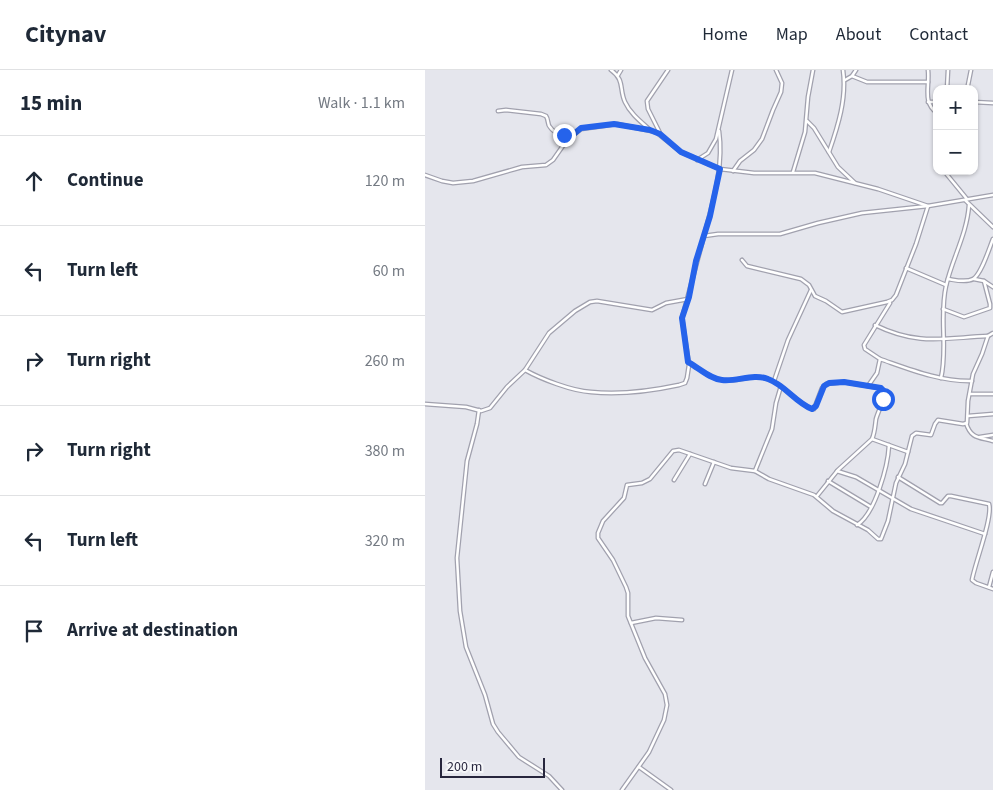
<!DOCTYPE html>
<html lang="en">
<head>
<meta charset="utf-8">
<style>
  body { margin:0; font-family:"Source Sans 3",sans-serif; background:#f2f2f3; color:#1f2937 }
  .controls { position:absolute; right:15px; top:15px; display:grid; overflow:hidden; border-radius:10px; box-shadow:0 1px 4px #0004 }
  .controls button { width:45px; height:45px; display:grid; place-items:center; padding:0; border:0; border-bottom:1px solid #e0e1e3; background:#fff; color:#1f2937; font:25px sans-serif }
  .scale { position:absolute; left:15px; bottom:12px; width:105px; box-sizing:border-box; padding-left:5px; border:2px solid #27263d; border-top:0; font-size:14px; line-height:18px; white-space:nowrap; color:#27263d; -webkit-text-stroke:4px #f5f6f9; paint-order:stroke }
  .stop { position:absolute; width:15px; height:15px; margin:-11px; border:4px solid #2563eb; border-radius:50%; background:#fff }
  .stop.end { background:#2563eb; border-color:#fff; box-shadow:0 1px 5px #0008 }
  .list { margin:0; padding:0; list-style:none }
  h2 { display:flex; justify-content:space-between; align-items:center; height:65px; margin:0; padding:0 20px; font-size:21px }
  h2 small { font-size:16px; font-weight:400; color:#747a83 }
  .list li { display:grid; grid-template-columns:32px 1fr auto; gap:15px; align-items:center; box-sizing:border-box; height:90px; padding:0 20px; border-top:1px solid #e0e1e3 }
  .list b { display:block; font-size:19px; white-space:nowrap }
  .list em { font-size:16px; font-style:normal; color:#747a83 }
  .icon { flex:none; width:28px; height:28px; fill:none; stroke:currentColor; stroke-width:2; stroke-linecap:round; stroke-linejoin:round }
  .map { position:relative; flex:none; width:568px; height:720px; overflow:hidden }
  header { display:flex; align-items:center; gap:30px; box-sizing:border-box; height:70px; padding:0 25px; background:#fff; border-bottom:1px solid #e0e1e3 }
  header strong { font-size:24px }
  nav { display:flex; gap:28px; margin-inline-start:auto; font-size:18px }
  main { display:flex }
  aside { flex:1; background:#fff }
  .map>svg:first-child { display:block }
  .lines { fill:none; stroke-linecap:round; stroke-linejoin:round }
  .street-casing { stroke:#a1a1ae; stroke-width:5 }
  .street { stroke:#fff; stroke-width:2.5 }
  .route { stroke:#2563eb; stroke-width:6 }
</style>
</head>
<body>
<header>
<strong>Citynav</strong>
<nav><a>Home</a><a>Map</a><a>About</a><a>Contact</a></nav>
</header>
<main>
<aside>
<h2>15 min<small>Walk · 1.1 km</small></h2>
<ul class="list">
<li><svg class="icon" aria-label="ahead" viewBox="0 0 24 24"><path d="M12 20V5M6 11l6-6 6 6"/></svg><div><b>Continue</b></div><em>120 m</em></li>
<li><svg class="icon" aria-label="left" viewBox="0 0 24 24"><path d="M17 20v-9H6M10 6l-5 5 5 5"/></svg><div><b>Turn left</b></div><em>60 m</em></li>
<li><svg class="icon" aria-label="right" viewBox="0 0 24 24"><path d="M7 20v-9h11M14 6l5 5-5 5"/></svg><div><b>Turn right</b></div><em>260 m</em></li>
<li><svg class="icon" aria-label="right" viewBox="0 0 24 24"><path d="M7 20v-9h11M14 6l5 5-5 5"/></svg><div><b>Turn right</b></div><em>380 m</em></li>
<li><svg class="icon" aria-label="left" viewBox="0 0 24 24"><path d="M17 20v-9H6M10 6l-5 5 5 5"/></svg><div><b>Turn left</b></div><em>320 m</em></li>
<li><svg class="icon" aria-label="arrive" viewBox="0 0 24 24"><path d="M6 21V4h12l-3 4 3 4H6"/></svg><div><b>Arrive at destination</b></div></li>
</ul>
</aside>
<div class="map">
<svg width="568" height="720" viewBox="0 0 568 720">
  <rect width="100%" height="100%" fill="#e5e6ed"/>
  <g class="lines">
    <g class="street-casing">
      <g id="street">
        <path d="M186 0C200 10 194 19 200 32 205 43 215 51 224 59"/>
        <path d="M503 0C505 16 497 32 512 43"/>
        <path d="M193 5 196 0"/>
        <path d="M427 6 442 12H503"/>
        <path d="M420 10 427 6 431 0"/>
        <path d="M543 15 546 0"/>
        <path d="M522 19 523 0"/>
        <path d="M503 32H512"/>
        <path d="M549 32 568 33"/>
        <path d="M73 41 81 40 116 44 121 46C124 50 122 54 125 57 130 65 141 65 148 63"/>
        <path d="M382 51 389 58 413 97 430 113"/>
        <path d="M235 63 223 39 222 31 243 0"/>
        <path d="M404 82C413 56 422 28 418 0"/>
        <path d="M272 90 283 83 291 69 307 0"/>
        <path d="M308 101 315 91 329 80 337 69 348 40 356 22 357 13 351 0"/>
        <path d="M519 101 542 129"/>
        <path d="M368 102 380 62 383 27 388 0"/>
        <path d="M0 105 17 111 28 113 48 111 97 97 121 95 128 90 142 70 156 59 192 54 231 62 256 82 295 99 329 103H390L453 119 503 136 491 174 471 225 467 230 462 232 417 242 401 231 390 226 384 215 376 209 322 196 317 190"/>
        <path d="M540 130 568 157"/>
        <path d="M279 166C288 131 299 97 294 61"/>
        <path d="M481 198 521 215"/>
        <path d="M523 209C530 210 541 213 548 209 556 205 564 179 568 169"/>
        <path d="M549 209 559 211 568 217"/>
        <path d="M518 239 539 247 565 238V234L559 211"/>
        <path d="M450 255C493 276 518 268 563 266"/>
        <path d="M455 289C484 299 516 312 547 311"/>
        <path d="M263 292C274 298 285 309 297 310 312 313 328 303 343 309 360 315 370 332 387 339H389L397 318 401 314 419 312 443 316 452 303 455 289 440 279 439 275 465 233"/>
        <path d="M100 300C116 309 147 321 166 322 195 325 226 321 254 315L260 313 262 308 264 295 257 248 279 166 293 164H355L393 153 437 143 503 136 568 125"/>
        <path d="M516 308C523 278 514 247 521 216 527 189 542 164 544 135"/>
        <path d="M349 311 363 270 386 220"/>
        <path d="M545 324H568"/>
        <path d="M0 334 41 337 56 341 65 338 82 317 100 300 124 263 150 241 165 232 172 231 227 240 241 233 263 229"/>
        <path d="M54 340 52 354 42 391 32 488 35 541 41 577 60 625 68 654 73 662 94 687 124 706 137 720"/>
        <path d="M543 346 568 344"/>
        <path d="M541 353C546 369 554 367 568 371"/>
        <path d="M555 367 568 365"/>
        <path d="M447 369 483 382"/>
        <path d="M330 401 347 359 351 333 356 316"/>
        <path d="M412 401 431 407 486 439 560 464"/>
        <path d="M473 407 515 433H517L523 426H526L564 434C568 447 550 493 547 510L551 513 568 519"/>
        <path d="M249 410 265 384"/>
        <path d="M403 411 446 437"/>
        <path d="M280 414 289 392"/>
        <path d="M392 426 413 400 447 369C450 362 450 356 451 349 454 338 462 328 455 318L443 316"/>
        <path d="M432 455C450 444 463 396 464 375"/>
        <path d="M564 517 568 502"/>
        <path d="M206 553 231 548 257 550"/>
        <path d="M214 697 246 720"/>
        <path d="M197 720 224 682 239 650 242 635 240 624 220 588 203 546V523L201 517 188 490 173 468V463L178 451 199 428 202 415 217 413 225 409 248 381 254 380 306 398 330 401 344 409 389 425 408 441 443 460 453 469H456L463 451 471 413 480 394 487 366 491 363 506 365 510 354 513 350 538 354 542 353 543 331 548 304 557 284 563 266 568 263"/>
      </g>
    </g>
    <use href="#street" class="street"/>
  </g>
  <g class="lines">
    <path class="route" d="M139 65 150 63 156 58 189 54 225 60 235 64 256 82 295 99 285 146 271 191 264 227 257 248 263 292C274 298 285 309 297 310 312 312 328 303 343 309 360 315 370 332 387 339L391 336 399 316 404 313 419 312 456 318 458 320V329"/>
  </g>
</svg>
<div class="controls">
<button>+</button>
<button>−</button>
</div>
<div class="scale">200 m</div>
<div class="stop" style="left:458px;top:329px"></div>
<div class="stop end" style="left:139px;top:65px"></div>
</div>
</main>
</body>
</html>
